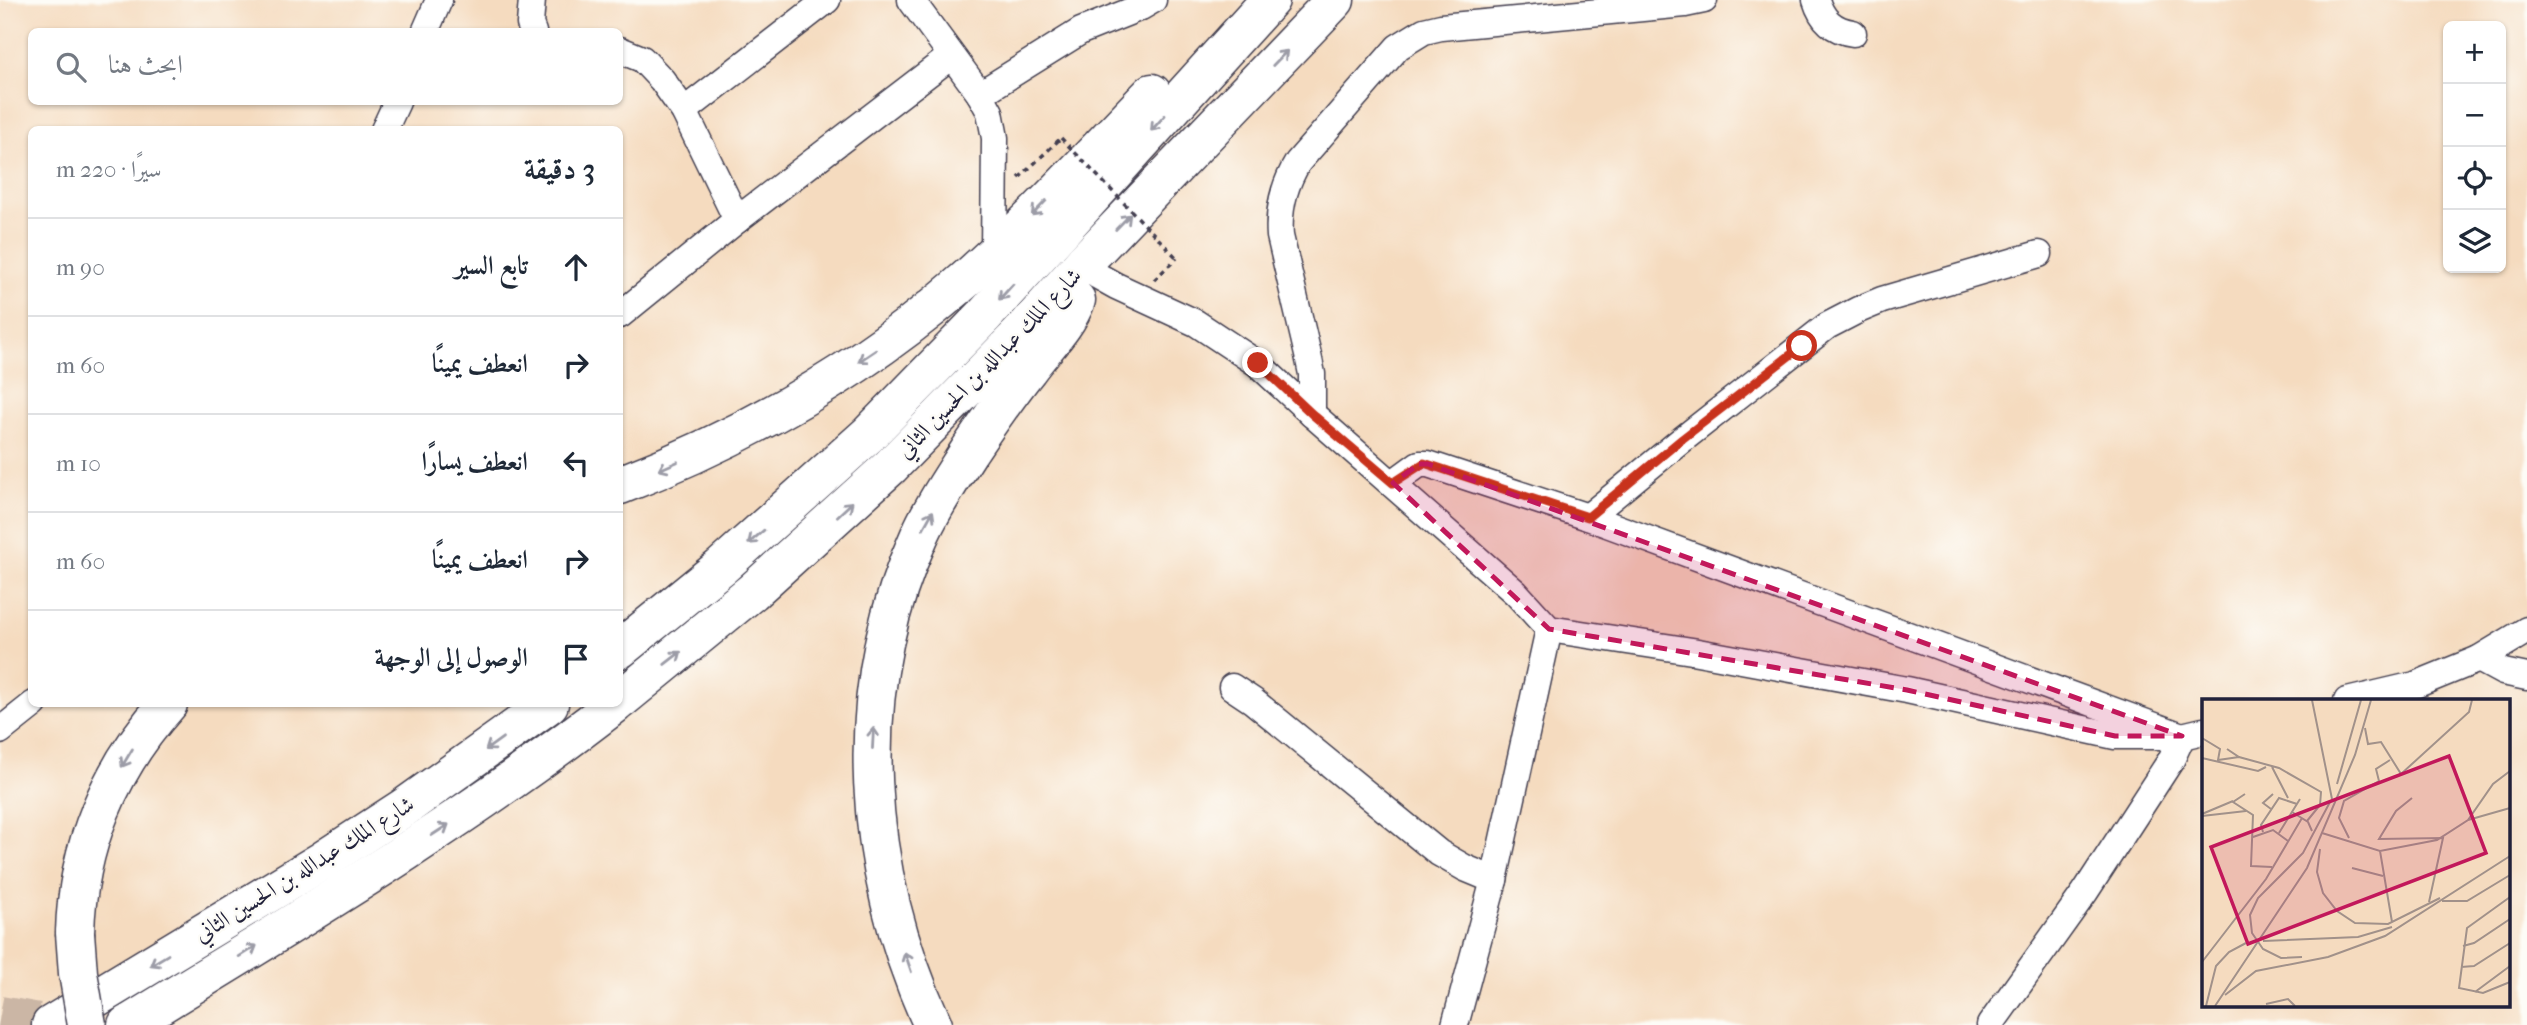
<!DOCTYPE html>
<html lang="ar">
<head>
<meta charset="utf-8">
<style>
  body { margin:0; font-family:"IM FELL French Canon",Amiri,serif; background:#f2f2f3; color:#1f2937; direction:rtl }
  .controls { position:absolute; right:21px; top:21px; display:grid; overflow:hidden; border-radius:10px; box-shadow:0 2px 5px #0004 }
  .controls button { width:63px; height:63px; display:grid; place-items:center; padding:0; border:0; border-bottom:2px solid #e0e1e3; background:#fff; color:#1f2937; font:35px sans-serif }
  .stop { position:absolute; width:21px; height:21px; margin:-16px; border:5px solid #c8321e; border-radius:50%; background:#fff }
  .stop.end { background:#c8321e; border-color:#fff; box-shadow:0 2px 7px #0008 }
  .list { margin:0; padding:0; list-style:none }
  h2 { display:flex; justify-content:space-between; align-items:center; height:91px; margin:0; padding:0 28px; font-size:30px }
  h2 small { font-size:23px; font-weight:400; color:#747a83 }
  .list li { display:grid; grid-template-columns:46px 1fr auto; gap:21px; align-items:center; box-sizing:border-box; height:98px; padding:0 28px; border-top:2px solid #e0e1e3 }
  .list b { display:block; font-size:26px; white-space:nowrap }
  .list em { font-size:23px; font-style:normal; color:#747a83 }
  .icon { flex:none; width:38px; height:38px; fill:none; stroke:currentColor; stroke-width:2; stroke-linecap:round; stroke-linejoin:round }
  .map { position:relative; flex:none; width:2527px; height:1025px; overflow:hidden; direction:ltr }
  .search { position:absolute; background:#fff; box-shadow:0 2px 5px #0004; left:28px; top:28px; width:595px; height:77px; display:flex; align-items:center; gap:18px; box-sizing:border-box; padding:0 24px; border-radius:10px; color:#747a83; font-size:26px }
  .panel { position:absolute; background:#fff; box-shadow:0 2px 5px #0004; left:28px; top:126px; width:595px; height:581px; border-radius:10px; direction:rtl }
  .map>svg:first-child { display:block }
  .lines { fill:none; stroke-linecap:round; stroke-linejoin:round }
  .highway-tunnel { stroke:#cbb6a5; stroke-width:38; stroke-dasharray:38 19; stroke-linecap:butt }
  .minor-casing { stroke:#423e4f; stroke-width:29 }
  .highway-casing { stroke:#423e4f; stroke-width:41 }
  .path { stroke:#423e4f; stroke-width:3.5; stroke-dasharray:5 5; stroke-linecap:butt }
  .minor { stroke:#fff; stroke-width:26 }
  .highway { stroke:#fff; stroke-width:38 }
  .highway-bridge-casing { stroke:#423e4f; stroke-width:41; stroke-linecap:butt }
  .path-bridge { stroke:#423e4f; stroke-width:3.5; stroke-dasharray:5 5; stroke-linecap:butt }
  .highway-bridge { stroke:#fff; stroke-width:38 }
  .oneway { stroke:#9c9ca7 }
  .route { stroke:#c8321e; stroke-width:9 }
  .marked { fill:#c2185b; fill-opacity:0.2; stroke:#c2185b; stroke-width:5; stroke-dasharray:14 9; stroke-linejoin:round }
  .labels { text-anchor:middle; dominant-baseline:central; stroke-width:5; stroke-linejoin:round; paint-order:stroke }
  .street-label { font-size:23px; fill:#22223b; stroke:#fdfcf7 }
  .inset-road { fill:none; stroke:#a1918a; stroke-width:2 }
  .view { fill:#c2185b; fill-opacity:0.15; stroke:#c2185b; stroke-width:3.5 }
  .inset-edge { fill:none; stroke:#22223b; stroke-width:3.5 }
</style>
</head>
<body>
<div class="map">
<svg width="2527" height="1025" viewBox="0 0 2527 1025">
  <rect width="100%" height="100%" fill="#fdfcf7"/>
  <filter id="ink" filterUnits="userSpaceOnUse"><feTurbulence type="fractalNoise" baseFrequency=".0143" numOctaves="2"/><feDisplacementMap in="SourceGraphic" scale="14" xChannelSelector="R" yChannelSelector="G"/><feConvolveMatrix kernelMatrix="1 2 1 2 8 2 1 2 1" color-interpolation-filters="sRGB"/></filter>
  <filter id="wash" filterUnits="userSpaceOnUse"><feTurbulence type="fractalNoise" baseFrequency=".00686" numOctaves="4" result="noise"/><feDisplacementMap in="SourceGraphic" scale="28" xChannelSelector="R" yChannelSelector="G"/><feGaussianBlur stdDeviation="1.57" result="paint"/><feColorMatrix in="noise" values="0 0 0 0 0 0 0 0 0 0 0 0 0 0 0 0 0 1.4 0 .05"/><feComposite in="paint" operator="in"/></filter>
  <g filter="url(#wash)">
    <rect width="100%" height="100%" fill="#f5dbbf"/>
  </g>
  <g filter="url(#ink)">
    <g class="lines">
      <path class="highway-tunnel" d="M0 1015 56 1025"/>
      <g class="minor-casing">
        <g id="minor">
          <path d="M532 0 530 24 533 32"/>
          <path d="M911 0 980 94 990 112 995 138 994 254"/>
          <path d="M1816 0C1822 20 1833 30 1853 33"/>
          <path d="M425 32 439 0"/>
          <path d="M620 50 642 59 662 80 684 111 737 220"/>
          <path d="M980 94 1081 31 1141 7 1153 0"/>
          <path d="M684 111 827 0"/>
          <path d="M384 130 397 102"/>
          <path d="M1084 262 1098 276 1116 286 1196 323 1258 364 1312 414 1516 593 1549 629 1692 651 1907 690 2115 736H2182L2203 731"/>
          <path d="M620 315 737 220 951 56"/>
          <path d="M1312 414V374L1308 355 1280 236C1278 209 1284 185 1298 162L1398 47 1424 31 1441 27 1685 4 1704 0"/>
          <path d="M1393 483 1419 464H1428L1588 517"/>
          <path d="M2479 659 2503 672 2527 677"/>
          <path d="M1232 687 1253 701 1439 853 1465 868 1494 880"/>
          <path d="M2347 701 2415 685 2479 659 2527 630"/>
          <path d="M0 731 34 704"/>
          <path d="M1455 1025 1494 880 1549 629"/>
          <path d="M1990 1025 2085 892 2171 760 2182 736 1588 517 1683 439 1827 326 1858 310 1882 300 2039 254"/>
        </g>
      </g>
      <g class="highway-casing">
        <g id="highway">
          <path d="M620 485C742 438 857 373 956 288 1026 228 1088 159 1152 93"/>
          <path d="M620 649 721 567 868 435 984 316 1270 0"/>
          <path d="M620 700 752 592 891 466 1022 332 1084 262 1335 0"/>
          <path d="M75 933C77 847 110 768 168 704"/>
          <path d="M51 1025 322 861 405 807 549 704"/>
          <path d="M127 1025C293 923 461 824 615 704"/>
          <path d="M933 1025C863 872 848 693 919 537 932 507 952 478 969 451 988 423 1007 395 1028 369 1044 347 1067 326 1076 300"/>
        </g>
      </g>
      <g class="path">
        <path d="M1019 178 1061 138"/>
        <path d="M1154 280 1177 258"/>
      </g>
      <use href="#minor" class="minor"/>
      <use href="#highway" class="highway"/>
      <g class="highway-bridge-casing">
        <path id="highway-bridge" d="M75 933 78 973 87 1025"/>
      </g>
      <path class="path-bridge" d="M1061 138 1177 258"/>
      <use href="#highway-bridge" class="highway-bridge"/>
    </g>
    <defs><path id="oneway-shaft" d="M-6 0H5M1.5-3L5.5 0L1.5 3" fill="none" stroke-width="1.6" stroke-linecap="round" stroke-linejoin="round" transform="scale(1.75)"/></defs>
    <g class="oneway">
      <use href="#oneway-shaft" transform="translate(1280 58) rotate(-46)"/>
      <use href="#oneway-shaft" transform="translate(1158 123) rotate(132)"/>
      <use href="#oneway-shaft" transform="translate(1039 208) rotate(134)"/>
      <use href="#oneway-shaft" transform="translate(1123 222) rotate(-46)"/>
      <use href="#oneway-shaft" transform="translate(1006 292) rotate(132)"/>
      <use href="#oneway-shaft" transform="translate(867 356) rotate(146)"/>
      <use href="#oneway-shaft" transform="translate(668 466) rotate(156)"/>
      <use href="#oneway-shaft" transform="translate(845 509) rotate(-43)"/>
      <use href="#oneway-shaft" transform="translate(928 520) rotate(-61)"/>
      <use href="#oneway-shaft" transform="translate(756 537) rotate(139)"/>
      <use href="#oneway-shaft" transform="translate(673 658) rotate(-38)"/>
      <use href="#oneway-shaft" transform="translate(873 738) rotate(-87)"/>
      <use href="#oneway-shaft" transform="translate(494 744) rotate(144)"/>
      <use href="#oneway-shaft" transform="translate(127 758) rotate(121)"/>
      <use href="#oneway-shaft" transform="translate(440 830) rotate(-33)"/>
      <use href="#oneway-shaft" transform="translate(248 951) rotate(-32)"/>
      <use href="#oneway-shaft" transform="translate(159 960) rotate(149)"/>
      <use href="#oneway-shaft" transform="translate(908 962) rotate(-109)"/>
    </g>
  </g>
  <g class="lines" filter="url(#ink)">
    <path class="route" d="M1258 363 1312 414 1393 483 1424 463 1588 517 1682 439 1802 346"/>
  </g>
  <path class="marked" d="M1419 464H1428L2182 736H2115L1907 690 1549 629 1393 483Z"/>
  <g class="labels">
    <g class="street-label">
      <text transform="translate(989 363) rotate(-46)">شارع الملك عبدالله بن الحسين الثاني</text>
      <text transform="translate(304 869) rotate(-32)">شارع الملك عبدالله بن الحسين الثاني</text>
    </g>
  </g>
  <g transform="translate(2202 699)">
    <rect width="308" height="308" fill="#f5dbbf"/>
    <path class="inset-road" d="M110 1 130 100M163 29 166 45 179 43 199 75 267 13 270 1M0 39 18 50 16 61 37 58M25 50 37 58 77 69 119 93 118 106 105 122M0 59 56 72 64 68M70 68 86 99M135 85 159 1M43 95 31 103 51 116 49 167 70 168M210 99 194 112 177 140 241 139 227 203M69 110 61 104 71 95M90 113 106 123 110 132M0 115 31 102M0 117 44 112M266 121 308 109M61 133 59 126 77 99 95 105M77 134 98 100M120 134 178 152 235 141 266 121 291 85 308 72M51 138 71 131 86 142M147 139 137 119 142 102 177 82 174 70 188 61M118 150 115 173 121 194 135 212 153 224 186 225 238 199M178 152 190 223M150 169 181 177M308 198 265 229 257 289 281 294 308 283M240 202H265L308 176M61 242 156 238 190 228M261 247 272 244 308 220M100 258 79 259 61 250 50 234 48 216 56 199 101 154 128 103M0 263 64 180 100 119M259 268 272 267 308 244M273 293 308 267M23 296 54 272 126 258 183 237 308 157M64 305 86 300 93 307M4 307 14 267 27 253 44 244M13 307 105 169 153 56 169 1"/>
    <path class="view" d="M247 57 284 154 46 245 9 148Z"/>
    <rect width="308" height="308" class="inset-edge"/>
  </g>
</svg>
<div class="controls">
<button>+</button>
<button>−</button>
<button><svg class="icon" aria-label="locate" viewBox="0 0 24 24"><circle cx="12" cy="12" r="6"/><path d="M12 2v4M12 18v4M2 12h4M18 12h4"/></svg></button>
<button><svg class="icon" aria-label="layers" viewBox="0 0 24 24"><path d="M12 4l9 5-9 5-9-5zM3 14l9 5 9-5"/></svg></button>
</div>
<div class="stop" style="left:1802px;top:346px"></div>
<div class="stop end" style="left:1258px;top:363px"></div>
<div class="search"><svg class="icon" aria-label="search" viewBox="0 0 24 24"><circle cx="10" cy="10" r="6"/><path d="M15 15l6 6"/></svg>ابحث هنا</div>
<section class="panel">
<h2>3 دقيقة<small>سيرًا · 220 m</small></h2>
<ul class="list">
<li><svg class="icon" aria-label="ahead" viewBox="0 0 24 24"><path d="M12 20V5M6 11l6-6 6 6"/></svg><div><b>تابع السير</b></div><em>90 m</em></li>
<li><svg class="icon" aria-label="right" viewBox="0 0 24 24"><path d="M7 20v-9h11M14 6l5 5-5 5"/></svg><div><b>انعطف يمينًا</b></div><em>60 m</em></li>
<li><svg class="icon" aria-label="left" viewBox="0 0 24 24"><path d="M17 20v-9H6M10 6l-5 5 5 5"/></svg><div><b>انعطف يسارًا</b></div><em>10 m</em></li>
<li><svg class="icon" aria-label="right" viewBox="0 0 24 24"><path d="M7 20v-9h11M14 6l5 5-5 5"/></svg><div><b>انعطف يمينًا</b></div><em>60 m</em></li>
<li><svg class="icon" aria-label="arrive" viewBox="0 0 24 24"><path d="M6 21V4h12l-3 4 3 4H6"/></svg><div><b>الوصول إلى الوجهة</b></div></li>
</ul>
</section>
</div>
</body>
</html>
